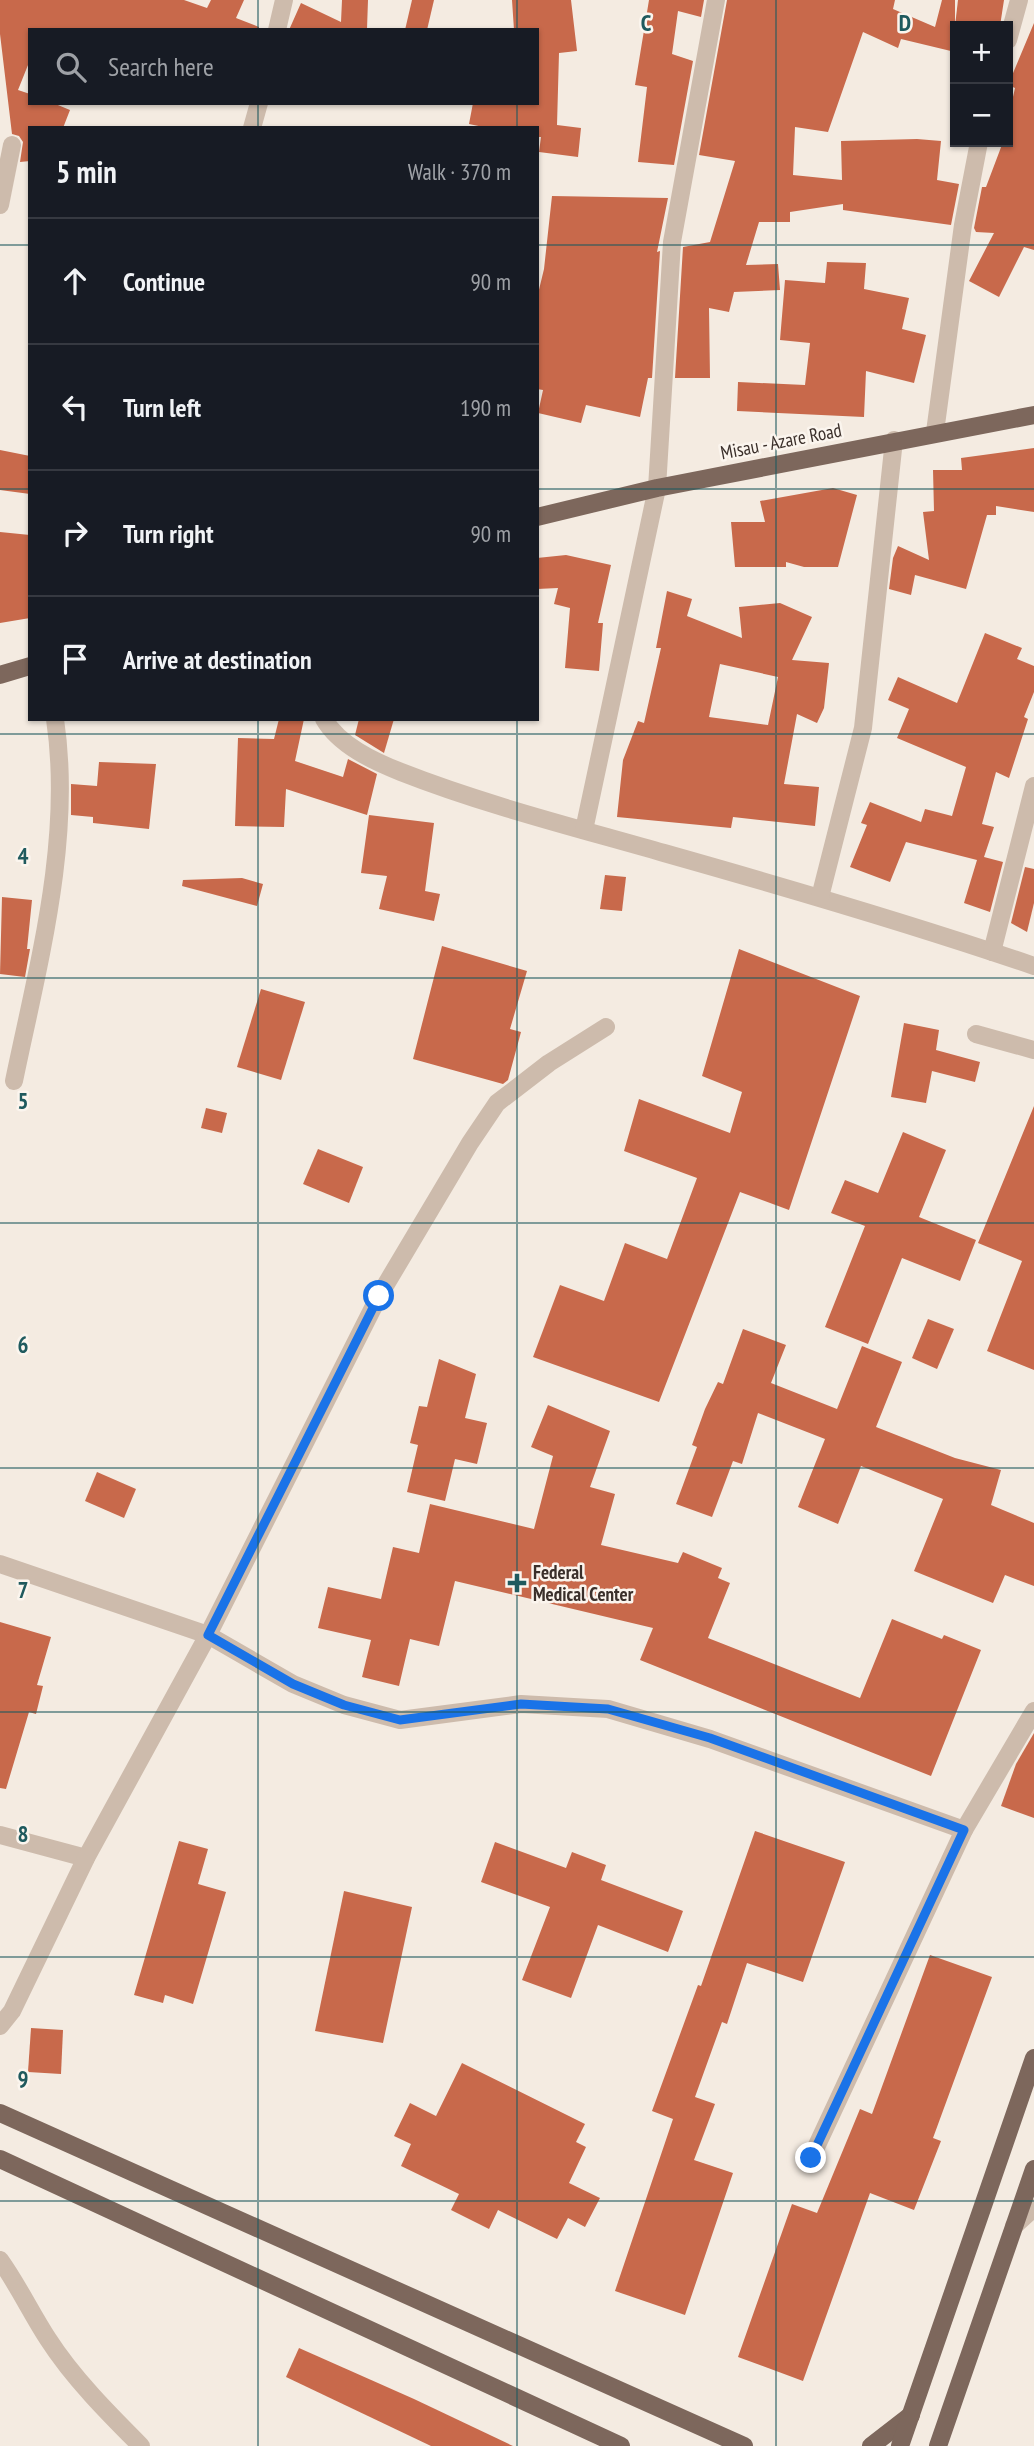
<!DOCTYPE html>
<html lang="en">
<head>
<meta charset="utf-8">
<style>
  body { margin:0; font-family:"PT Sans Narrow",sans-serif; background:#242831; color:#f1f3f6 }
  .controls { position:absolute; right:21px; top:21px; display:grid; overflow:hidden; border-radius:0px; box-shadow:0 2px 5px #0004 }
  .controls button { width:63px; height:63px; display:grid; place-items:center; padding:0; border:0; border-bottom:2px solid #363941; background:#171b24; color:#f1f3f6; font:35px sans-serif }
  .stop { position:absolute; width:21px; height:21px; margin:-16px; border:5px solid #1a73e8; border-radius:50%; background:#fff }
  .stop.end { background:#1a73e8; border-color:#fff; box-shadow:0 2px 7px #0008 }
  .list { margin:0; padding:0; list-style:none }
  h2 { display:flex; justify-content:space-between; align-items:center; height:91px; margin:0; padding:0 28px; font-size:30px }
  h2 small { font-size:23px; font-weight:400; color:#9ea1a6 }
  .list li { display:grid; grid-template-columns:46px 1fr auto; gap:21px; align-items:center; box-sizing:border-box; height:126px; padding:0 28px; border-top:2px solid #363941 }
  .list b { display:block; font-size:26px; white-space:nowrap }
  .list em { font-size:23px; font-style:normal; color:#9ea1a6 }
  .icon { flex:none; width:38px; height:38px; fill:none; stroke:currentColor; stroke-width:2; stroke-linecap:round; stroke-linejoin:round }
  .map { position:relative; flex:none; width:1034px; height:2446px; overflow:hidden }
  .search { position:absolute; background:#171b24; box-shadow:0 2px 5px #0004; left:28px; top:28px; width:511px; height:77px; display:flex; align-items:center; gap:18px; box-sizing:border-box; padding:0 24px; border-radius:0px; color:#9ea1a6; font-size:26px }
  .panel { position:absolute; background:#171b24; box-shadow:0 2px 5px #0004; left:28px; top:126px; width:511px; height:595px; border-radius:0px }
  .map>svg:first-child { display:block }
  .building { fill:#c8694b; fill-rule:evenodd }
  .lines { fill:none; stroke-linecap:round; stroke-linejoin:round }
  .minor { stroke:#cdbbac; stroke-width:18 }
  .major { stroke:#7d675c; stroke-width:18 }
  .route { stroke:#1a73e8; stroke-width:9 }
  .grid { fill:none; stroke:#1f5a5e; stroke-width:2; stroke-opacity:0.55 }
  .poi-dot { fill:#1f5a5e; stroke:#fbf5ee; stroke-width:2.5 }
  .labels { text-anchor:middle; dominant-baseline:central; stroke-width:5; stroke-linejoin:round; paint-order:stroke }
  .street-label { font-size:19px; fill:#3b302b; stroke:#fbf5ee }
  .poi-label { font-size:19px; font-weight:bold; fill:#3b302b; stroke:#fbf5ee; text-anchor:start }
  .grid-label { font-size:23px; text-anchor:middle; font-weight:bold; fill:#1f5a5e; stroke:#fbf5ee; stroke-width:5; stroke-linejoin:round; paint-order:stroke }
</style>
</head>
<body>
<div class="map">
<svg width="1034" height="2446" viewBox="0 0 1034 2446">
  <rect width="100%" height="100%" fill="#f4ebe1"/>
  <g class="building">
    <path d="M0 0H184L207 8 211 0H244L236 18 259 27V30H30V60L18 90 30 94V103H53L70 110 63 128H30V161L20 162 23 142 19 136 12 134 0 34Z"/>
    <path d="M342 0H368L367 29 289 30 301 3 341 22Z"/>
    <path d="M412 0H434L427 30H405Z"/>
    <path d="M512 0H571L577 51 559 53 557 125 581 128 578 157 539 152 541 137H537V128H488L469 124 473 103H537V30H514Z"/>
    <path d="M649 0H704L701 17 678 11 672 54 693 61 674 165 638 162 647 87 635 85Z"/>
    <path d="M727 0H895L893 9 935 27 942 0H955V52L901 39 898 48 863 32 828 132 795 127 793 175 842 180 841 141 917 139 941 141 937 180 959 184 951 225 843 210V204L790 212V222H759L746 265 778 264 780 290 734 292 729 312 709 308 710 378H675L683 247 710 242 735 161 699 155Z"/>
    <path d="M958 0H1004L1000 26H955Z"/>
    <path d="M1034 23V250L1024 247 999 297 969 281 994 233 976 232 974 228 982 187H986L1003 142H1008V119L1015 88 1008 85Z"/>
    <path d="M552 196 668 198 657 252 660 251 652 378H648L640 417 586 405 581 423 538 413 543 390 537 389V298L544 269Z"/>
    <path d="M827 262 866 263 864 289 909 298 902 329 926 335 914 383 866 371 864 417 737 411 738 382 805 385 810 343 780 340 785 280 825 283Z"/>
    <path d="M1034 448V512L996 506V515H987L966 589 915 575 911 595 889 589 893 558 898 546 929 560 923 512 934 511 933 470H962L961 458Z"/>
    <path d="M0 450 30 456V494L0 490Z"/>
    <path d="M833 488 857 495 838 567H804L786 562V567H735L731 522H765L760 501Z"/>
    <path d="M0 532 30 535V618L0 623Z"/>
    <path d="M566 555 611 565 598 623H603L599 671 565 668 570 608 554 604 558 588 537 589V558Z"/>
    <path d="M667 591 692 599 687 616 742 638 739 607 780 603 812 617 792 660 829 663 824 708 817 723 797 714 784 784 819 787 815 826 733 817 731 828 617 817 623 760 638 721 644 723 661 648H656ZM720 664 778 677 768 725 709 717Z"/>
    <path d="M985 633 1022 648 1017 659 1034 666V692L1024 717 1028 719 1009 778 996 772 982 824 994 827 984 857 1003 862 990 912 964 903 977 860 906 842 890 882 850 867 867 825 861 823 870 802 921 822 925 809 952 816 966 767 897 738 909 709 888 700 898 677 957 703Z"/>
    <path d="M279 719H304L295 761 343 777 348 759 377 774 367 815 286 789 284 827 235 826 238 738 274 739Z"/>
    <path d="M359 719H394L384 753 355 735Z"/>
    <path d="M99 762 156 764 149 829 93 823V817L71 815V784L97 786Z"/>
    <path d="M369 815 434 823 425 891 440 894 434 921 379 909 387 876 361 873Z"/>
    <path d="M1025 867 1034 869V903L1027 932 1011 923Z"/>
    <path d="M605 875 626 877 622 911 600 909Z"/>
    <path d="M242 878 263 884 257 906 182 886 183 880Z"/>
    <path d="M2 897 32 900 27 949H30L25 977 0 974Z"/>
    <path d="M442 946 527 971 510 1029 521 1032 508 1080 503 1084 413 1059Z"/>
    <path d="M739 949 860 996 789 1210 740 1192 659 1402 533 1357 560 1285 604 1301 625 1243 667 1259 697 1178 624 1151 639 1099 730 1133 742 1092 702 1076Z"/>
    <path d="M261 989 305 1002 281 1080 237 1067Z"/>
    <path d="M904 1023 939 1030 936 1050 980 1062 975 1082 932 1071 926 1103 891 1097Z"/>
    <path d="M1034 1106V1370L987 1351 1022 1261 978 1243Z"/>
    <path d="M206 1108 227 1113 222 1133 201 1128Z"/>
    <path d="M903 1132 946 1150 919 1217 976 1240 960 1281 902 1258 868 1344 825 1327 865 1226 831 1213 845 1180 878 1193Z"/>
    <path d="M318 1149 363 1167 349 1203 303 1184Z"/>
    <path d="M928 1319 954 1329 937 1369 912 1358Z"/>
    <path d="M743 1329 786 1345 771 1383 837 1409 862 1346 902 1362 876 1427 955 1458 1001 1470 991 1505 1034 1523V1586L1005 1575 993 1603 914 1571 943 1499 861 1466 838 1524 798 1507 825 1439 758 1413 742 1464 733 1461 712 1517 676 1504 697 1447 692 1445 705 1409 718 1382 723 1384Z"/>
    <path d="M439 1359 476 1374 465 1418 487 1423 477 1464 455 1459 445 1501 407 1492 418 1445 410 1443 419 1406 427 1407Z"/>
    <path d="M548 1405 610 1431 590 1487 615 1494 601 1545 678 1563 683 1552 722 1568 718 1578 730 1583 708 1638 860 1698 892 1619 942 1639 944 1635 981 1650 931 1776 640 1660 653 1628 455 1581 439 1646 410 1639 399 1686 362 1677 371 1640 318 1628 328 1587 381 1599 393 1547 419 1553 430 1504 534 1529 553 1456 531 1447Z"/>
    <path d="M97 1472 136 1489 124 1518 85 1501Z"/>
    <path d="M0 1622 51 1637 37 1685 43 1686 36 1714 29 1712 6 1789 0 1788Z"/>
    <path d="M1034 1733V1818L1001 1806 1016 1764Z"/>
    <path d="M755 1831 845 1862 803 1982 747 1963 727 2024 722 2022 695 2097 715 2104 694 2160 733 2173 685 2315 615 2291 673 2119 652 2111 698 1985 701 1986Z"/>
    <path d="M179 1841 208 1849 198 1884 226 1892 193 2004 165 1995 163 2003 134 1995Z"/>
    <path d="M495 1842 566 1868 572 1852 606 1865 601 1880 683 1911 668 1952 598 1925 571 1998 522 1980 550 1907 481 1882Z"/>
    <path d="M344 1891 412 1907 383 2043 315 2031Z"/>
    <path d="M930 1955 992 1977 933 2138 941 2141 914 2210 870 2193 803 2381 738 2357 792 2204 817 2213 860 2109 872 2114Z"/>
    <path d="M31 2028 63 2030 61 2074 28 2072Z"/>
    <path d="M462 2063 585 2124 576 2142 586 2147 569 2183 600 2198 585 2227 568 2218 557 2239 498 2210 489 2229 451 2210 459 2194 401 2166 411 2144 394 2136 410 2103 436 2116Z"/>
    <path d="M299 2348 414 2399 513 2446H431L286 2377Z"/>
  </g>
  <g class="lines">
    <g class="minor">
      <path d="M277 30 284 0"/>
      <path d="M1008 40 1019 0"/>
      <path d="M252 128 259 103"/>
      <path d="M0 205 12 145"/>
      <path d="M935 432 963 225 979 142"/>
      <path d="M324 719C339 745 373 761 401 772 485 805 577 828 664 853 788 888 912 924 1034 966"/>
      <path d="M584 830 657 488 672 242 716 0"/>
      <path d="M820 897 863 728 894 440"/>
      <path d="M992 952 1034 786"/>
      <path d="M976 1034 1034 1050"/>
      <path d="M14 1081C38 965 73 839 55 719"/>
      <path d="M0 1564 208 1635 293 1684 344 1705 400 1720 521 1704 608 1709 710 1739 964 1830 1034 1711"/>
      <path d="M0 1835 86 1858"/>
      <path d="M0 2026 12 2011 86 1858 208 1635 379 1296 470 1143 497 1103 549 1063 606 1027"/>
      <path d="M811 2158 964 1830"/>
      <path d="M1014 2226 1034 2208"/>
      <path d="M0 2260C18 2285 31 2313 48 2339 73 2378 109 2414 141 2446"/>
    </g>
    <g class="major">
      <path d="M537 517 657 488 1034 415"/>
      <path d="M0 675 30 666"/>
      <path d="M0 2113 744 2446"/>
      <path d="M0 2159 621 2446"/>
      <path d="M871 2446 911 2415"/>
      <path d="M900 2446 1034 2058"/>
      <path d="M938 2446 1034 2169"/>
    </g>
  </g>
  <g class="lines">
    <path class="route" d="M379 1296 208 1635 293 1684 344 1705 400 1720 521 1704 608 1709 710 1738 964 1830 811 2158"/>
  </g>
  <path class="grid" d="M258 0V30M517 0V30M776 0V2446M258 103V128M517 103V128M0 245H30M537 245H1034M0 489H30M537 489H1034M258 719V2446M517 719V2446M0 734H1034M0 978H1034M0 1223H1034M0 1468H1034M0 1712H1034M0 1957H1034M0 2201H1034"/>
  <path class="poi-dot" d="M513.5 1572.5h7v7h7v7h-7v7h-7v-7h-7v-7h7z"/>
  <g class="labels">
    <g class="street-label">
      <text transform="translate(781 441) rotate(-11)">Misau - Azare Road</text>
    </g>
    <g class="poi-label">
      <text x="533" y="1572">Federal<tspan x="533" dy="22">Medical Center</tspan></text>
    </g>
  </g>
  <g class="grid-label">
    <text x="646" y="31">C</text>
    <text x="905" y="31">D</text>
    <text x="23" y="864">4</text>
    <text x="23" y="1109">5</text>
    <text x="23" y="1353">6</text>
    <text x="23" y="1598">7</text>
    <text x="23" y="1842">8</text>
    <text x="23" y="2087">9</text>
  </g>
</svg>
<div class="controls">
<button>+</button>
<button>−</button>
</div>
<div class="stop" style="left:379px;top:1296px"></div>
<div class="stop end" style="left:811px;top:2158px"></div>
<div class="search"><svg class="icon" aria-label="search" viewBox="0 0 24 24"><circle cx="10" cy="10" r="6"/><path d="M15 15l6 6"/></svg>Search here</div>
<section class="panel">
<h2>5 min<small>Walk · 370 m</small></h2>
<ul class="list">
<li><svg class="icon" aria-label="ahead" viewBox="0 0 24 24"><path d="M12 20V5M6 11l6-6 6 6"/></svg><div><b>Continue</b></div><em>90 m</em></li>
<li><svg class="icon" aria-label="left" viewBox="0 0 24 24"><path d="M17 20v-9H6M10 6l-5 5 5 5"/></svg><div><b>Turn left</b></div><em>190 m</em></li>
<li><svg class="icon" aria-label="right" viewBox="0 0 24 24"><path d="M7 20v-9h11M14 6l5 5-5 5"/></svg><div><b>Turn right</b></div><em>90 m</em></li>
<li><svg class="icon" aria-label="arrive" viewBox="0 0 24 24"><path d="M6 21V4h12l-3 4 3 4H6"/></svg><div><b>Arrive at destination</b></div></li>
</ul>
</section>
</div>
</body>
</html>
